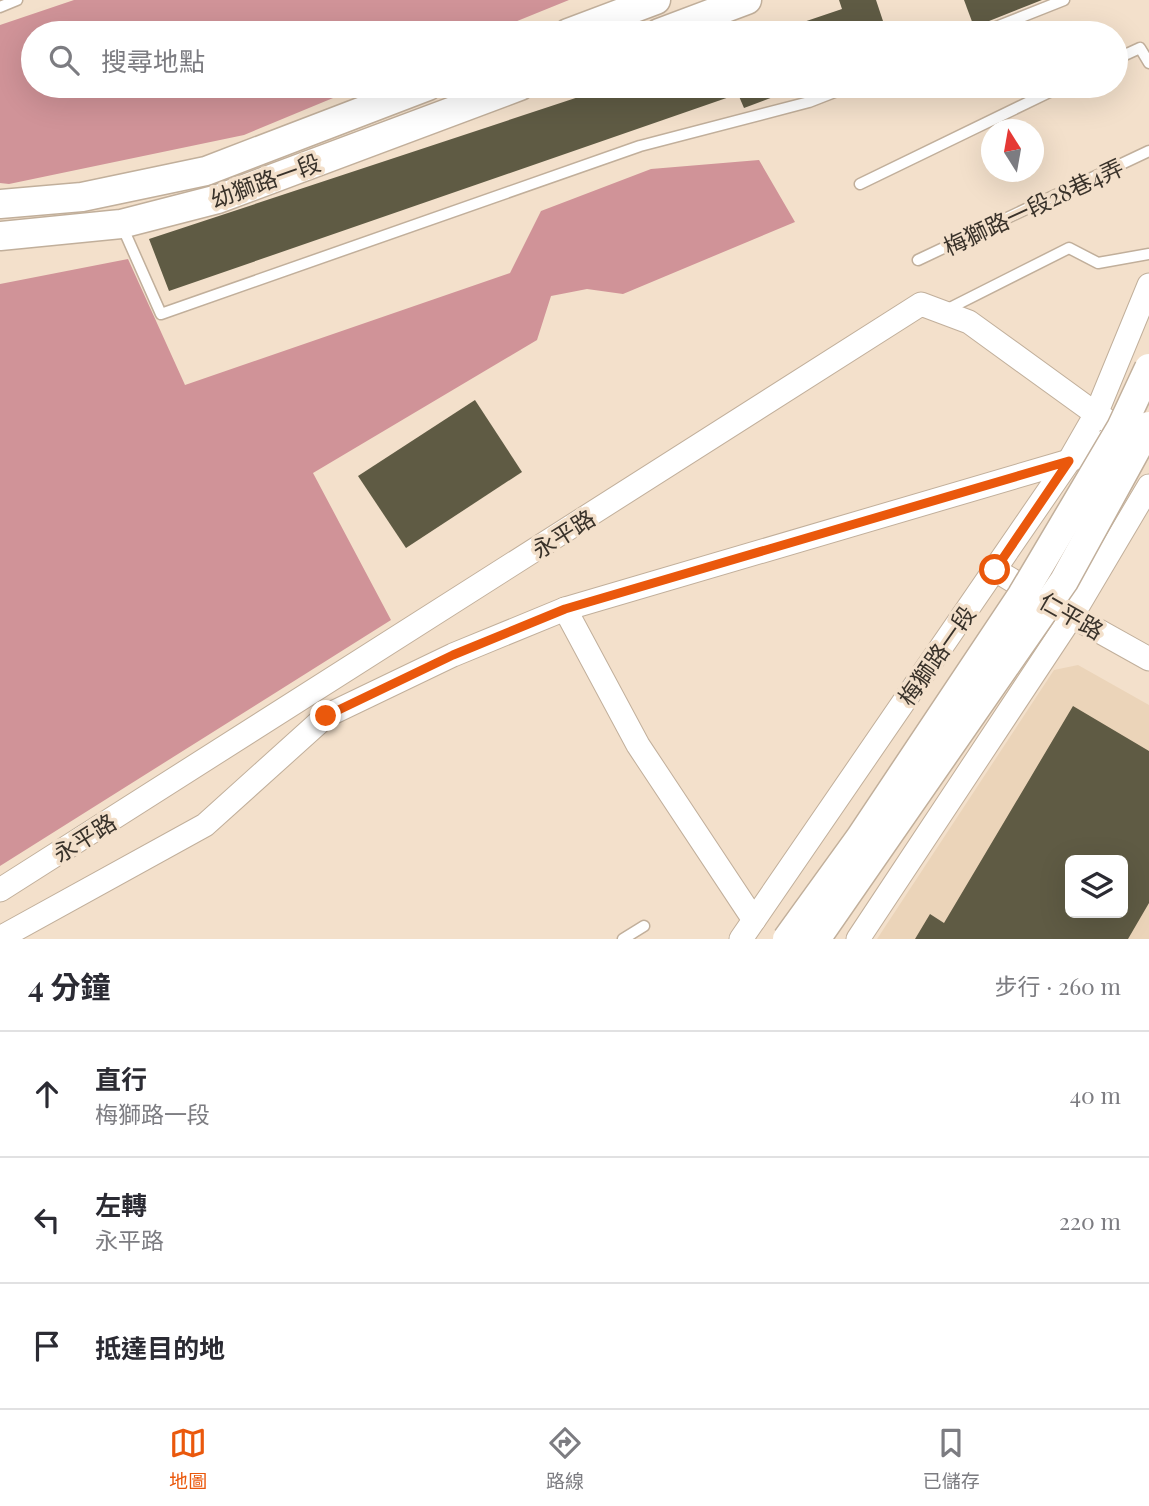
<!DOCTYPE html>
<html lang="zh-TW">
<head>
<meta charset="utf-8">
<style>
  body { margin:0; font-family:"Playfair Display","Noto Sans TC",serif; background:#f7f7f7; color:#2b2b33 }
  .controls { position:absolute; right:21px; bottom:21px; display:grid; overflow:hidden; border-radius:10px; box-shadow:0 7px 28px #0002 }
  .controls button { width:63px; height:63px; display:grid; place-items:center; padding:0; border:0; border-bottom:2px solid #e1e1e2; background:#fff; color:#2b2b33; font:35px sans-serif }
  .compass { position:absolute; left:981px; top:119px; width:63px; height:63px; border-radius:50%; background:#fff; box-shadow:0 7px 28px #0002; rotate:349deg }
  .stop { position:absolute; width:21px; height:21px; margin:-16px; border:5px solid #ea580c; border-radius:50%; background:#fff }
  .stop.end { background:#ea580c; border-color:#fff; box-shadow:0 2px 7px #0008 }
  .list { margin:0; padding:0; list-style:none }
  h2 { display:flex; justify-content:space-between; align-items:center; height:91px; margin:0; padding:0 28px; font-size:30px }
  h2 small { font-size:23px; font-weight:400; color:#7c7c81 }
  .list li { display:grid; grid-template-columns:46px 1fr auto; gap:21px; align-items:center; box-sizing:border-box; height:126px; padding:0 28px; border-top:2px solid #e1e1e2 }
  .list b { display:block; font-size:26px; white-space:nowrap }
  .list p { margin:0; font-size:23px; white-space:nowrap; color:#7c7c81 }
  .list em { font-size:23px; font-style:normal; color:#7c7c81 }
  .icon { flex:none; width:38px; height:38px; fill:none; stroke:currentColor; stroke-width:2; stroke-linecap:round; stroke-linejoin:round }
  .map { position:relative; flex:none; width:1149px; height:939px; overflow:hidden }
  .search { position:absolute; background:#fff; box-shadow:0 7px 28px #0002; left:21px; right:21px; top:21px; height:77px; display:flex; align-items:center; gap:18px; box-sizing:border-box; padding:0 24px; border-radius:38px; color:#7c7c81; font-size:26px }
  .sheet { height:469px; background:#fff }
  nav { display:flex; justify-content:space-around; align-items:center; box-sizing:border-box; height:98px; border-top:2px solid #e1e1e2; background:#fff; font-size:19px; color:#7c7c81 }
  nav a { display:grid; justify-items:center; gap:4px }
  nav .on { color:#ea580c }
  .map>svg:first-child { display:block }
  .built { fill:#ebd4b9; fill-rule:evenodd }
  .forest { fill:#d09398 }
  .building { fill:#5f5b44; fill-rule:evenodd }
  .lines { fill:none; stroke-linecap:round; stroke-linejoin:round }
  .service-casing { stroke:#c1af9b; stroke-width:13 }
  .minor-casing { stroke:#c1af9b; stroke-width:25 }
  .tertiary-casing { stroke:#c1af9b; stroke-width:31 }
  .service { stroke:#fff; stroke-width:10 }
  .minor { stroke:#fff; stroke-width:23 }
  .tertiary { stroke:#fff; stroke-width:28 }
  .tertiary-bridge-casing { stroke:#c1af9b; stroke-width:31; stroke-linecap:butt }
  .tertiary-bridge { stroke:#fff; stroke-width:28 }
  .route { stroke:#ea580c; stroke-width:9 }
  .labels { text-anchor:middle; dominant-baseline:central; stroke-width:7; stroke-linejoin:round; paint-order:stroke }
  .street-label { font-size:23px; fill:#39322a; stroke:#f3e0cb }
</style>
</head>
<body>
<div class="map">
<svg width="1149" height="939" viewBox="0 0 1149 939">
  <rect width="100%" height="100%" fill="#f3e0cb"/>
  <path class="built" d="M1078 665 1149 705V939H877L1054 670ZM1070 860H1123V913H1070Z"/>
  <g class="forest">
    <path d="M74 0H569L488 33H33V86H362L244 135 9 184 0 183V25Z"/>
    <path d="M759 160 795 222 623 294 587 289 551 296 537 340 313 473 391 620 0 866V284L128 259 185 385 510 273 541 211 651 169Z"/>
  </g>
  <g class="building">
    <path d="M839 0H876L887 33H771L842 9Z"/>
    <path d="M964 0H1042L974 27Z"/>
    <path d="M612 86H802L744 108 738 94 169 291 149 239Z"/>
    <path d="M475 400 522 472 406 548 358 476Z"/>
    <path d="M1073 706 1149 751V903L1128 939H915L930 914 944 923ZM1070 860H1123V913H1070Z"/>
  </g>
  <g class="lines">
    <g class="service-casing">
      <g id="service">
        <path d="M0 7 17 0"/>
        <path d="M981 33 1064 0"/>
        <path d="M1116 59 1140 48 1149 63"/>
        <path d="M860 184 1062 86"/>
        <path d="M122 226 161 314 640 146 809 102 850 86"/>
        <path d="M918 260 1149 151"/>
        <path d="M944 311 1069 248 1098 263 1149 254"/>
        <path d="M623 939 644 926"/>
      </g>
    </g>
    <g class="minor-casing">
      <g id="minor">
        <path d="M995 570 1072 616 1149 659"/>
        <path d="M565 609 638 745 754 920"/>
        <path d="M0 890 921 304 969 322 1096 414 1125 431"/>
        <path d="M0 938 205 825 326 716 453 655 565 609 1069 461 1117 435"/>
        <path d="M741 939 1069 461 1096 414 1149 285"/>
        <path d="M858 939 1072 616 1149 486"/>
      </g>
    </g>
    <g class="tertiary-casing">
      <g id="tertiary">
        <path d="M568 33 656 0"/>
        <path d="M659 33 747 0"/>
        <path d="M0 204 82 197 206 171 428 86"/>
        <path d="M0 236 121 224 218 199 520 86"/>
      </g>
    </g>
    <use href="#service" class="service"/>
    <use href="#minor" class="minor"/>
    <use href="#tertiary" class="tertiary"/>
    <g class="tertiary-bridge-casing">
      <g id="tertiary-bridge">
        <path d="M787 939 860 838 1022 595 1121 428 1149 368"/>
        <path d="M816 939 1064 581 1149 426"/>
      </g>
    </g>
    <use href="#tertiary-bridge" class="tertiary-bridge"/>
  </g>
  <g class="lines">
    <path class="route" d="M326 716 453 655 565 609 1069 461 995 570"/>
  </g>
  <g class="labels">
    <g class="street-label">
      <text transform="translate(265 180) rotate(-20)">幼獅路一段</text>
      <text transform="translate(1033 206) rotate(-25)">梅獅路一段28巷4弄</text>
      <text transform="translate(563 533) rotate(-32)">永平路</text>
      <text transform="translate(1072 615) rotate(30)">仁平路</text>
      <text transform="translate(936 655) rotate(-55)">梅獅路一段</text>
      <text transform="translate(84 837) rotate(-32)">永平路</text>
    </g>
  </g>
</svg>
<div class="controls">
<button><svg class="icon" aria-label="layers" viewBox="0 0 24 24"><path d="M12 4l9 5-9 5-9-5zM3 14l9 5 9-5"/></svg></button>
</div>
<svg class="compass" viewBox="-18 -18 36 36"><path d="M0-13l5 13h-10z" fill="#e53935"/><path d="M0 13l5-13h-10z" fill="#7c7c81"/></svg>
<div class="stop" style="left:995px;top:570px"></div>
<div class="stop end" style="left:326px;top:716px"></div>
<div class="search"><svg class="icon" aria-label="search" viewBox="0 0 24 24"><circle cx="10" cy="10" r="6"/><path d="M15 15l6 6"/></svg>搜尋地點</div>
</div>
<section class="sheet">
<h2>4 分鐘<small>步行 · 260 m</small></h2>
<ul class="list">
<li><svg class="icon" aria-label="ahead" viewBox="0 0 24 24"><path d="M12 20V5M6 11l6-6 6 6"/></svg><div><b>直行</b><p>梅獅路一段</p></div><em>40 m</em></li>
<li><svg class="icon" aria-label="left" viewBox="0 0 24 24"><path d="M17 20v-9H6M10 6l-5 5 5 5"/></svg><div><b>左轉</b><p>永平路</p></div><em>220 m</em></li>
<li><svg class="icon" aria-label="arrive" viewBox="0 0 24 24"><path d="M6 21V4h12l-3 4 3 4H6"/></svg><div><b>抵達目的地</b></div></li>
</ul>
</section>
<nav>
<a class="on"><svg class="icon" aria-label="map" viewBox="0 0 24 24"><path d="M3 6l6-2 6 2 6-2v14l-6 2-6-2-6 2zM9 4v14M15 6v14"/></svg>地圖</a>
<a><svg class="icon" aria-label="directions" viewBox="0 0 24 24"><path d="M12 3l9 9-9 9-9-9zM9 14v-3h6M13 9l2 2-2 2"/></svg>路線</a>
<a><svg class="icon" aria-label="saved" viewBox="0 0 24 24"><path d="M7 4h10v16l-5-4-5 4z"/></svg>已儲存</a>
</nav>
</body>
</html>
